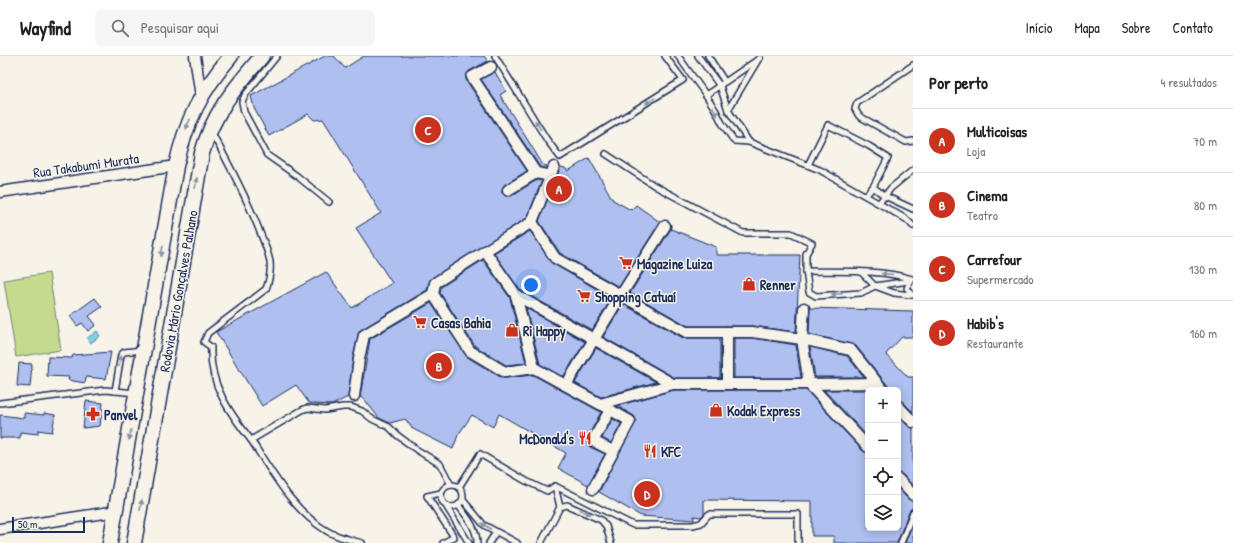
<!DOCTYPE html>
<html lang="pt">
<head>
<meta charset="utf-8">
<style>
  body { margin:0; font-family:"Patrick Hand",sans-serif; background:#f6f6f6; color:#222 }
  .controls { position:absolute; right:12px; bottom:12px; display:grid; overflow:hidden; border-radius:6px; box-shadow:0 2px 10px #0003 }
  .controls button { width:36px; height:36px; display:grid; place-items:center; padding:0; border:0; border-bottom:1px solid #e0e0e0; background:#fff; color:#222; font:20px sans-serif }
  .scale { position:absolute; left:12px; bottom:10px; width:73px; box-sizing:border-box; padding-left:4px; border:2px solid #1b2f5e; border-top:0; font-size:11px; line-height:14px; white-space:nowrap; color:#1b2f5e; -webkit-text-stroke:3px #f7f3e8; paint-order:stroke }
  .you { position:absolute; left:531px; top:229px; width:14px; height:14px; margin:-10px; border:3px solid #fff; border-radius:50%; background:#1a73e8; box-shadow:0 0 0 6px #1a73e833 }
  .badge { display:grid; place-items:center; width:26px; height:26px; border-radius:50%; background:#c8321e; color:#fff; font-size:13px; font-weight:700 }
  .pin { position:absolute; translate:-50% -50%; border:2px solid #fff; box-shadow:0 1px 4px #0006 }
  .list { margin:0; padding:0; list-style:none }
  h2 { display:flex; justify-content:space-between; align-items:center; height:52px; margin:0; padding:0 16px; font-size:17px }
  h2 small { font-size:13px; font-weight:400; color:#767676 }
  .list li { display:grid; grid-template-columns:26px 1fr auto; gap:12px; align-items:center; box-sizing:border-box; height:64px; padding:0 16px; border-top:1px solid #e0e0e0 }
  .list b { display:block; font-size:15px; white-space:nowrap }
  .list p { margin:0; font-size:13px; white-space:nowrap; color:#767676 }
  .list em { font-size:13px; font-style:normal; color:#767676 }
  .icon { flex:none; width:22px; height:22px; fill:none; stroke:currentColor; stroke-width:2; stroke-linecap:round; stroke-linejoin:round }
  .map { position:relative; flex:none; width:913px; height:487px; overflow:hidden }
  header { display:flex; align-items:center; gap:24px; box-sizing:border-box; height:56px; padding:0 20px; background:#fff; border-bottom:1px solid #e0e0e0 }
  header strong { font-size:19px }
  nav { display:flex; gap:22px; margin-inline-start:auto; font-size:14px }
  .search { width:280px; height:36px; background:#f6f6f6; display:flex; align-items:center; gap:10px; box-sizing:border-box; padding:0 14px; border-radius:6px; color:#767676; font-size:15px }
  main { display:flex }
  aside { flex:1; background:#fff }
  .map>svg:first-child { display:block }
  .green { fill:#c6da8f; stroke:#708476 }
  .water { fill:#83cee3; stroke:#598eae }
  .building { fill:#afbfef; stroke:#1b2f5e }
  .lines { fill:none; stroke-linecap:round; stroke-linejoin:round }
  .lane-casing { stroke:#1b2f5e; stroke-width:8 }
  .street-casing { stroke:#1b2f5e; stroke-width:13 }
  .secondary-casing { stroke:#1b2f5e; stroke-width:17 }
  .lane { stroke:#f7f3e8; stroke-width:5 }
  .street { stroke:#f7f3e8; stroke-width:10 }
  .secondary { stroke:#f7f3e8; stroke-width:14 }
  .oneway { fill:#8991a3 }
  .labels { text-anchor:middle; dominant-baseline:central; stroke-width:3; stroke-linejoin:round; paint-order:stroke }
  .street-label { font-size:14px; fill:#1b2f5e; stroke:#f7f3e8 }
  .poi-label { font-size:14px; font-weight:bold; fill:#1b2f5e; stroke:#f7f3e8; text-anchor:start }
</style>
</head>
<body>
<header>
<strong>Wayfind</strong>
<div class="search"><svg class="icon" aria-label="search" viewBox="0 0 24 24"><circle cx="10" cy="10" r="6"/><path d="M15 15l6 6"/></svg>Pesquisar aqui</div>
<nav><a>Início</a><a>Mapa</a><a>Sobre</a><a>Contato</a></nav>
</header>
<main>
<div class="map">
<svg width="913" height="487" viewBox="0 0 913 487">
  <rect width="100%" height="100%" fill="#f7f3e8"/>
  <filter id="ink" filterUnits="userSpaceOnUse"><feTurbulence type="fractalNoise" baseFrequency=".025" numOctaves="2"/><feDisplacementMap in="SourceGraphic" scale="8" xChannelSelector="R" yChannelSelector="G"/><feConvolveMatrix kernelMatrix="1 2 1 2 8 2 1 2 1" color-interpolation-filters="sRGB"/></filter>
  <g filter="url(#ink)">
    <path class="green" d="M49 217 61 294 16 301 4 224Z"/>
    <path class="water" d="M97 275 100 280 91 287 87 282Z"/>
    <g class="building">
      <path d="M325 0H334L345 12 364 0H484L488 5 469 15 466 21V24L527 115 504 129 502 134V137L505 140H511L537 124 542 125 527 162 432 222 429 226 427 234 359 275 353 302 348 341 332 349 315 348 309 347 296 329 262 350 216 276 326 216 352 252 392 227 356 172 381 157 323 63 314 64 308 58 269 80 254 52 251 40Z"/>
      <path d="M495 16 506 35 500 39 543 109 547 110 546 112 540 111 481 23Z"/>
      <path d="M589 102 613 144 631 154 636 149 660 166 619 231 560 197 539 165 560 111 565 112 568 115Z"/>
      <path d="M671 173 716 191V199H800L796 276 752 270H688L630 237Z"/>
      <path d="M530 175 552 207 612 242 592 274 520 234 494 197Z"/>
      <path d="M483 204 510 242 526 307 506 309 475 290 440 237 441 231Z"/>
      <path d="M95 242 102 251 89 260 96 269 88 275 82 267 77 270 70 260Z"/>
      <path d="M431 247 467 301 502 322H506L533 319 601 356 587 382V386L590 391 605 398 588 429 558 412 566 397 499 358 493 371 472 359 458 379 453 393 413 373 405 363 390 367 379 362 364 343 360 341 370 283Z"/>
      <path d="M623 248 683 282H720V322H675L603 281Z"/>
      <path d="M526 252 585 286 563 321 540 308Z"/>
      <path d="M810 252 913 255V281H902L886 298 908 321H913V356L903 346 898 344V334H889L888 330 856 290 852 288 809 278Z"/>
      <path d="M734 282H752L796 289 801 322H734Z"/>
      <path d="M810 291 847 300 864 321H815Z"/>
      <path d="M596 292 656 326 601 341 575 327Z"/>
      <path d="M111 296 106 323 86 321 85 327 68 324 69 321 47 320 48 301 72 302 73 299Z"/>
      <path d="M19 307 32 308 30 331 17 330Z"/>
      <path d="M674 334H806L863 395 868 397V472H898V432L908 443 913 445V452L909 455 897 487H834V480H812V445L704 444V458L701 461 694 460V464L641 460 599 436 636 365 634 360 617 350Z"/>
      <path d="M824 334H874H868V381Z"/>
      <path d="M86 345 103 347 100 370 83 372Z"/>
      <path d="M24 357 44 359V357L55 359 52 376 38 374V378L20 376V382H0V359L24 362Z"/>
      <path d="M898 360 908 370 913 372V430L903 419 898 417Z"/>
      <path d="M613 363 621 368 611 387 602 382Z"/>
      <path d="M913 467V487H905Z"/>
    </g>
    <g class="lines">
      <g class="lane-casing">
        <g id="lane">
          <path d="M277 0 245 39 242 46 244 56 267 99 297 120 329 146"/>
          <path d="M495 0 547 84 560 101 683 24 665 0"/>
          <path d="M678 0 706 39 716 55 722 67 734 85 749 86 820 114 906 163 913 170"/>
          <path d="M698 0 720 30 728 54 749 86"/>
          <path d="M708 0 725 26 760 2"/>
          <path d="M913 9 857 47 855 53 859 60 906 86 913 85"/>
          <path d="M706 39 722 28"/>
          <path d="M728 54 758 4"/>
          <path d="M212 77C229 108 245 139 258 171 262 182 268 194 270 206 271 215 269 225 266 233L208 277 204 286 211 291C209 328 229 356 251 384"/>
          <path d="M606 98 655 130 743 177H791L812 187 806 198V215L809 236 816 240 861 237 875 230 909 225"/>
          <path d="M808 109 828 69 869 90 888 102 873 131 866 139"/>
          <path d="M873 131 885 140 913 153"/>
          <path d="M879 147 891 132 913 114"/>
          <path d="M806 215C841 216 879 213 912 223"/>
          <path d="M861 216 875 230 894 237 911 239"/>
          <path d="M911 224 907 232 912 239"/>
          <path d="M115 335 121 299 124 296 142 294"/>
          <path d="M0 347 105 334 136 337"/>
          <circle cx="452" cy="440" r="11"/>
          <path d="M555 430 560 451"/>
          <path d="M459 431 480 398 526 425 547 435 555 430 633 469H693L701 467 709 458H798V487"/>
          <path d="M441 437 427 440 454 481 443 487"/>
          <path d="M463 444 484 469 517 487"/>
          <path d="M458 449C467 461 477 472 477 487"/>
          <path d="M446 450 469 487"/>
          <path d="M362 487C351 484 337 481 327 475 293 455 272 416 251 384L302 354 307 352 325 354 343 351H351L362 355 372 363 389 371 397 379 417 394 440 408 451 429"/>
          <path d="M489 487 496 476"/>
          <path d="M541 487 560 451 567 449 601 464 606 470 611 487"/>
          <path d="M901 487 913 456"/>
        </g>
      </g>
      <g class="street-casing">
        <g id="street">
          <path d="M195 0 201 41"/>
          <path d="M491 11 472 21 536 117 551 120"/>
          <path d="M508 134 536 117"/>
          <path d="M0 136 176 110"/>
          <path d="M532 166 554 111"/>
          <path d="M433 238 470 295 505 316 534 312"/>
          <path d="M516 239 534 312 600 348 673 328H809L868 391"/>
          <path d="M804 252 802 283 809 328 877 327"/>
          <path d="M673 328 516 239 485 195 532 166 555 202 686 276H752L802 283 851 294 883 334"/>
          <path d="M727 328V276"/>
          <path d="M566 329 621 239 665 170"/>
          <path d="M354 340 359 303 364 279 433 238 435 227 485 195"/>
          <path d="M898 350 913 366"/>
          <path d="M610 354 593 385 613 395"/>
          <path d="M898 423 913 439"/>
          <path d="M593 433 630 365 600 348"/>
          <path d="M0 473 117 455"/>
        </g>
      </g>
      <g class="secondary-casing">
        <g id="secondary">
          <path d="M110 487 176 110C186 65 201 35 231 0"/>
          <path d="M134 487 202 97C214 55 235 32 262 0"/>
        </g>
      </g>
      <use href="#lane" class="lane"/>
      <use href="#street" class="street"/>
      <use href="#secondary" class="secondary"/>
    </g>
    <defs><path id="oneway-solid" d="M-6-.8H1V-3.2L6.5 0L1 3.2V.8H-6Z"/></defs>
    <g class="oneway">
      <use href="#oneway-solid" transform="translate(650 45) rotate(148)"/>
      <use href="#oneway-solid" transform="translate(715 55) rotate(61)"/>
      <use href="#oneway-solid" transform="translate(188 68) rotate(113)"/>
      <use href="#oneway-solid" transform="translate(538 69) rotate(-122)"/>
      <use href="#oneway-solid" transform="translate(196 127) rotate(-80)"/>
      <use href="#oneway-solid" transform="translate(162 195) rotate(100)"/>
      <use href="#oneway-solid" transform="translate(887 218) rotate(-176)"/>
      <use href="#oneway-solid" transform="translate(837 238) rotate(176)"/>
      <use href="#oneway-solid" transform="translate(120 305) rotate(-80)"/>
      <use href="#oneway-solid" transform="translate(130 379) rotate(100)"/>
      <use href="#oneway-solid" transform="translate(141 449) rotate(-80)"/>
      <use href="#oneway-solid" transform="translate(585 456) rotate(26)"/>
      <use href="#oneway-solid" transform="translate(486 470) rotate(-147)"/>
    </g>
  </g>
  <defs>
    <g id="supermarket-bare" transform="scale(1.08)"><path d="M-6-5.5h2.5l.6 2H6L4.5 2H-2.5L-4.4-4H-6ZM-1.5 3.2a1.3 1.3 0 1 0 .1 0ZM3 3.2a1.3 1.3 0 1 0 .1 0Z" fill="#c8321e" stroke="#f7f3e8" stroke-width="2.5" paint-order="stroke"/></g>
    <g id="shop-bare" transform="scale(1.08)"><path d="M-5-2.5h2.3a2.7 3.5 0 0 1 5.4 0H5L5.5 6h-11ZM-1.5-2.5h3a1.5 2.3 0 0 0-3 0Z" fill="#c8321e" stroke="#f7f3e8" stroke-width="2.5" paint-order="stroke"/></g>
    <g id="pharmacy-bare" transform="scale(1.08)"><path d="M-2-6h4v4h4v4h-4v4h-4v-4h-4v-4h4Z" fill="#c8321e" stroke="#f7f3e8" stroke-width="2.5" paint-order="stroke"/></g>
    <g id="restaurant-bare" transform="scale(1.08)"><path d="M-5-6h1v4h1v-4h1v4h1v-4h1v5L-1.5 .5V6h-2V.5L-5-1ZM5-6V6H3V1.5H1.5Q1.5-4 5-6Z" fill="#c8321e" stroke="#f7f3e8" stroke-width="2.5" paint-order="stroke"/></g>
  </defs>
  <g fill-rule="evenodd">
    <use href="#supermarket-bare" x="626" y="207"/>
    <use href="#shop-bare" x="749" y="228"/>
    <use href="#supermarket-bare" x="584" y="240"/>
    <use href="#supermarket-bare" x="420" y="266"/>
    <use href="#shop-bare" x="512" y="274"/>
    <use href="#shop-bare" x="716" y="354"/>
    <use href="#pharmacy-bare" x="93" y="358"/>
    <use href="#restaurant-bare" x="585" y="382"/>
    <use href="#restaurant-bare" x="650" y="395"/>
  </g>
  <g class="labels">
    <g class="street-label">
      <text transform="translate(86 109) rotate(-8)">Rua Takabumi Murata</text>
      <text transform="translate(178 235) rotate(-80)">Rodovia Mário Gonçalves Palhano</text>
    </g>
    <g class="poi-label">
      <text x="637" y="207">Magazine Luiza</text>
      <text x="760" y="228">Renner</text>
      <text x="595" y="240">Shopping Catuaí</text>
      <text x="431" y="266">Casas Bahia</text>
      <text x="523" y="274">Ri Happy</text>
      <text x="727" y="354">Kodak Express</text>
      <text x="104" y="358">Panvel</text>
      <text x="574" y="382" text-anchor="end">McDonald's</text>
      <text x="661" y="395">KFC</text>
    </g>
  </g>
</svg>
<div class="controls">
<button>+</button>
<button>−</button>
<button><svg class="icon" aria-label="locate" viewBox="0 0 24 24"><circle cx="12" cy="12" r="6"/><path d="M12 2v4M12 18v4M2 12h4M18 12h4"/></svg></button>
<button><svg class="icon" aria-label="layers" viewBox="0 0 24 24"><path d="M12 4l9 5-9 5-9-5zM3 14l9 5 9-5"/></svg></button>
</div>
<div class="scale">50 m</div>
<div class="you"></div>
<div class="pin badge" style="left:559px;top:133px">A</div>
<div class="pin badge" style="left:439px;top:310px">B</div>
<div class="pin badge" style="left:428px;top:74px">C</div>
<div class="pin badge" style="left:647px;top:438px">D</div>
</div>
<aside>
<h2>Por perto<small>4 resultados</small></h2>
<ul class="list">
<li><span class="badge">A</span><div><b>Multicoisas</b><p>Loja</p></div><em>70 m</em></li>
<li><span class="badge">B</span><div><b>Cinema</b><p>Teatro</p></div><em>80 m</em></li>
<li><span class="badge">C</span><div><b>Carrefour</b><p>Supermercado</p></div><em>130 m</em></li>
<li><span class="badge">D</span><div><b>Habib's</b><p>Restaurante</p></div><em>160 m</em></li>
</ul>
</aside>
</main>
</body>
</html>
